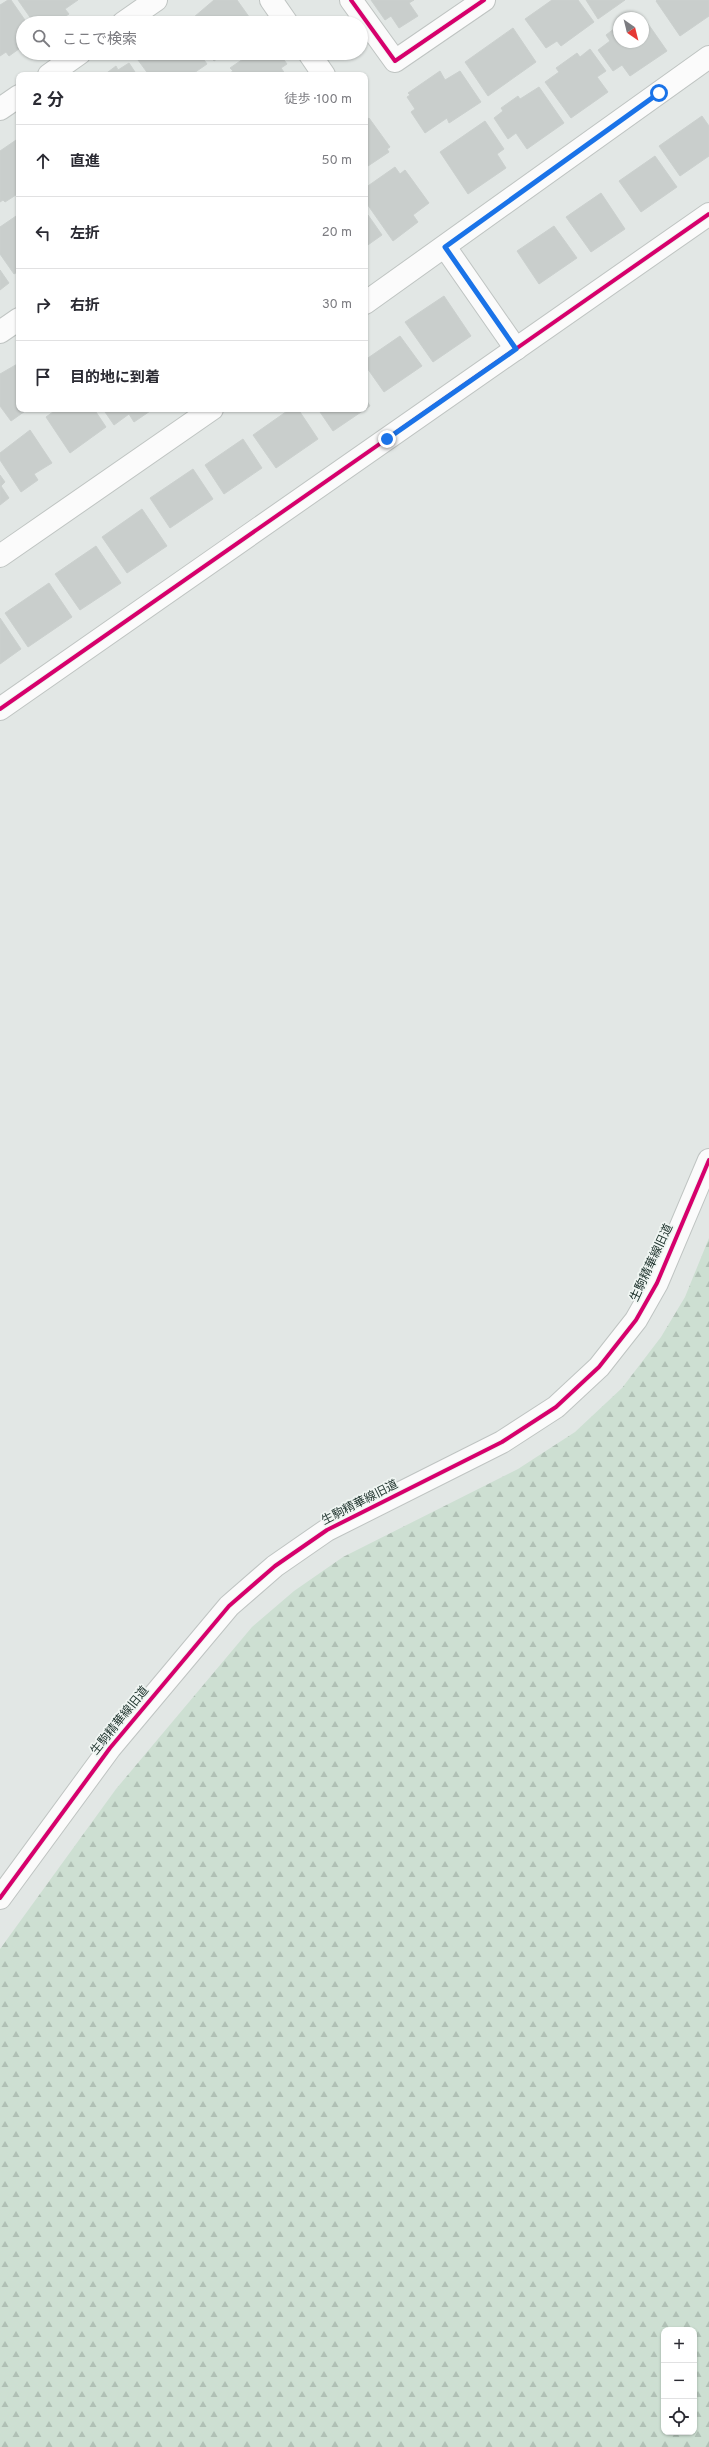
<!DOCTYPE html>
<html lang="ja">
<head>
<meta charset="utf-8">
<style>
  body { margin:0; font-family:Overpass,"Noto Sans JP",sans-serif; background:#f7f7f7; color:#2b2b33 }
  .controls { position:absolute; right:12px; bottom:12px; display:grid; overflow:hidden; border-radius:8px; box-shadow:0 1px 3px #0004 }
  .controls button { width:36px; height:36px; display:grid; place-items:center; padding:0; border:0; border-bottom:1px solid #e1e1e2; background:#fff; color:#2b2b33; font:20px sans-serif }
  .compass { position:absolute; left:613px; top:12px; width:36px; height:36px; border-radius:50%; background:#fff; box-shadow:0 1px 3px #0004; rotate:145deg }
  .stop { position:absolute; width:12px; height:12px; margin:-9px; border:3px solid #1a73e8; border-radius:50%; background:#fff }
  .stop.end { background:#1a73e8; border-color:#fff; box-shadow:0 1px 4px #0008 }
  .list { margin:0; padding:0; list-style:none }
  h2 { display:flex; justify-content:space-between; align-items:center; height:52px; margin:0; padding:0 16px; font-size:17px }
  h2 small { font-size:13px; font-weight:400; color:#7c7c81 }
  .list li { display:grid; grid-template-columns:26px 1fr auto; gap:12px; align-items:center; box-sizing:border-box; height:72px; padding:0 16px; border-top:1px solid #e1e1e2 }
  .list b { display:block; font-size:15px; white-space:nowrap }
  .list em { font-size:13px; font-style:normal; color:#7c7c81 }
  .icon { flex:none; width:22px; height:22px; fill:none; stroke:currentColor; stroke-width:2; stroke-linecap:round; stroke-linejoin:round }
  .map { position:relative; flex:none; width:709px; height:2447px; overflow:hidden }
  .search { position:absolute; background:#fff; box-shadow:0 1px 3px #0004; left:16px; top:16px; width:352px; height:44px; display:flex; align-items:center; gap:10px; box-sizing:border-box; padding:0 14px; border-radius:22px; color:#7c7c81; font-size:15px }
  .panel { position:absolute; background:#fff; box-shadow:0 1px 3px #0004; left:16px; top:72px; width:352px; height:340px; border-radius:8px }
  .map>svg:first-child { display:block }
  .forest { fill:url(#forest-firs); fill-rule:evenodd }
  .building { fill:#c9cecc; stroke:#cbd0ce }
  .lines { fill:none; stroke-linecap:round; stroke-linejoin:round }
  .minor-casing { stroke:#bfc4c2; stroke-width:24 }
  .minor { stroke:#fbfbfb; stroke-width:22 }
  .cycleway-casing { stroke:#f0f6f3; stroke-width:6 }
  .cycleway { stroke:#d6006c; stroke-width:4 }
  .route { stroke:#1a73e8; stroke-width:5 }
  .labels { text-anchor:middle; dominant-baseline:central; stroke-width:3.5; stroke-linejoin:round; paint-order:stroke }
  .street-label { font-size:12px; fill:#233731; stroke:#f0f6f3 }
</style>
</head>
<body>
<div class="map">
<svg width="709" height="2447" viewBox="0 0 709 2447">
  <defs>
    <pattern id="forest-firs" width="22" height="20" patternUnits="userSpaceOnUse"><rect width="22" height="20" fill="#cddfd2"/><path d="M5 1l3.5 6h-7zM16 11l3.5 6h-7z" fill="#b0c0b5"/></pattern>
  </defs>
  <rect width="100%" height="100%" fill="#e2e7e5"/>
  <path class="forest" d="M709 1238V2447H0V1949L116 1789 252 1627 294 1591 343 1557 518 1469 575 1432 622 1388 661 1337 685 1297ZM664 2330H694V2432H664Z"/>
  <g class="building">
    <path d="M8 0H11L27 23H23V40L20 42 23 46 9 56 6 52 0 56V5Z"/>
    <path d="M18 0H78L65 9 69 14 55 23 51 19 46 23H34Z"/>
    <path d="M214 0H237L252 21 248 23H187Z"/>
    <path d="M371 0H414L409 3 418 16 399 28 391 16 385 20Z"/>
    <path d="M552 0H578L594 22 561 46 557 41 546 48 525 19Z"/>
    <path d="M586 0H625L598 19Z"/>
    <path d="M657 0H709V16L680 36 656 1Z"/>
    <path d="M644 18 667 51 630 76 622 65 613 71 598 50 610 41 606 35 619 25V42H643Z"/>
    <path d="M513 28 536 62 488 96 465 62Z"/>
    <path d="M590 49 606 71 597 77 608 92 571 118 545 82 559 72 556 68 577 53 580 57Z"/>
    <path d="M148 53H199L207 64 191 75H149L138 60Z"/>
    <path d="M208 53H225L214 61Z"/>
    <path d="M258 53H279L287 64 281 68 286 75H231L230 73 233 71 230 68 246 57 248 60Z"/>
    <path d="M129 63 137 75H104L116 66 118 70Z"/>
    <path d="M440 71 445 80 460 71 481 102 449 123 447 118 425 133 411 112 415 109 407 97 410 95 408 93Z"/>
    <path d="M539 87 564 123 527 149 516 133 508 139 494 118 503 111 501 108 518 96 520 99Z"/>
    <path d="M702 116 709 126V156L680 176 659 146Z"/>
    <path d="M369 118 390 147 387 149 389 152 365 168V121Z"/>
    <path d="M485 121 504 149 497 154 506 168 468 194 440 152Z"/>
    <path d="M19 138V193L5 202 3 200 0 202V151Z"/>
    <path d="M655 156 677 187 641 212 619 181Z"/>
    <path d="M395 167 400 174 405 170 429 203 413 215 418 222 393 241 365 201 367 197 365 188Z"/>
    <path d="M601 193 625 229 591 252 566 217Z"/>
    <path d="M19 214V271L14 274 0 254V227Z"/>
    <path d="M368 215 382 235 365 247V217Z"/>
    <path d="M554 226 577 258 539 284 517 251Z"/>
    <path d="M0 270 9 283 0 290Z"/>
    <path d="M444 296 471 336 433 362 405 322Z"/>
    <path d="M400 336 422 366 384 392 365 365V360Z"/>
    <path d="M19 363V409H28L11 421 0 406V374Z"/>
    <path d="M365 398 370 406 333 431 318 409H365Z"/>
    <path d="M57 409H94L106 427 70 453 46 417Z"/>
    <path d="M103 409H153L134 422 129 414 114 425Z"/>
    <path d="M290 409H298L318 439 276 468 253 435Z"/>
    <path d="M30 430 52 463 34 474 38 480 21 492 0 460V453Z"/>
    <path d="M243 439 262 468 224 494 205 465Z"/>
    <path d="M193 469 213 499 170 528 150 498Z"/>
    <path d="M0 475 5 482 1 486 9 498 0 505Z"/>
    <path d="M142 509 167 546 127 573 102 537Z"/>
    <path d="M96 546 121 583 80 610 55 574Z"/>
    <path d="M49 583 72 617 28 647 5 613Z"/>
    <path d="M0 618 21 649 0 664Z"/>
  </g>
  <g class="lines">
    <g class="minor-casing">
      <g id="minor">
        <path d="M271 0 287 23"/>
        <path d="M351 0 395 61 484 0"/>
        <path d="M123 23 156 0"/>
        <path d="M309 53 324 75"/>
        <path d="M49 75 80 53"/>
        <path d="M0 109 19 96"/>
        <path d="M445 247 516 349"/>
        <path d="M365 303 709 57"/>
        <path d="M0 332 19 319"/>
        <path d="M0 556 212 409"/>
        <path d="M0 709 709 214"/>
        <path d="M0 1898 110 1748 229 1606 275 1566 327 1530 502 1442 556 1407 599 1367 636 1320 657 1283 709 1160"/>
      </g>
    </g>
    <use href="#minor" class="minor"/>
    <g class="cycleway-casing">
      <g id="cycleway">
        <path d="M351 0 395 61 484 0"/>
        <path d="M0 709 709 214"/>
        <path d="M0 1898 110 1748 229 1606 275 1566 327 1530 502 1442 556 1407 599 1367 636 1320 657 1283 709 1160"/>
      </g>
    </g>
    <use href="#cycleway" class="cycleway"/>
  </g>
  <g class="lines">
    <path class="route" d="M387 439 516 349 445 247 659 93"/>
  </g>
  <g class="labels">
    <g class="street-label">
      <text transform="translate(652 1263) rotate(-65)">生駒精華線旧道</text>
      <text transform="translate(360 1503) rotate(-27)">生駒精華線旧道</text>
      <text transform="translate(120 1721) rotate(-51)">生駒精華線旧道</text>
    </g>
  </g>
</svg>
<div class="controls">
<button>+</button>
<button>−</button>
<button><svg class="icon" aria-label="locate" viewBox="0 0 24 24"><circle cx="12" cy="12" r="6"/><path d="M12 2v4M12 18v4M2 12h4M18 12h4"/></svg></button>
</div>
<svg class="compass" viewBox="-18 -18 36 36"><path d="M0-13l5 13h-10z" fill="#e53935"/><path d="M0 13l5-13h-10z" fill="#7c7c81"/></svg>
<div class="stop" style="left:659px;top:93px"></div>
<div class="stop end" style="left:387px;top:439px"></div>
<div class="search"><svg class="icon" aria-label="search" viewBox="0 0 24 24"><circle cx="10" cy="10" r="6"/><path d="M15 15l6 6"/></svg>ここで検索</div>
<section class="panel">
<h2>2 分<small>徒歩 · 100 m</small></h2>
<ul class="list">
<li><svg class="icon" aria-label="ahead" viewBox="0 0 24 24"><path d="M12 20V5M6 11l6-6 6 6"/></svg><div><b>直進</b></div><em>50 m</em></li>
<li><svg class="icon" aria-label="left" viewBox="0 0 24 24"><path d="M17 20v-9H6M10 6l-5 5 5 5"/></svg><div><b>左折</b></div><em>20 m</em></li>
<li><svg class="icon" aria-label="right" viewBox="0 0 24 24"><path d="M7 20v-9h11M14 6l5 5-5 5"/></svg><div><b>右折</b></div><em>30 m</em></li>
<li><svg class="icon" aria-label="arrive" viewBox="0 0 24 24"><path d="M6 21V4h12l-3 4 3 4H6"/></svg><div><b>目的地に到着</b></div></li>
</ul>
</section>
</div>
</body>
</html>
